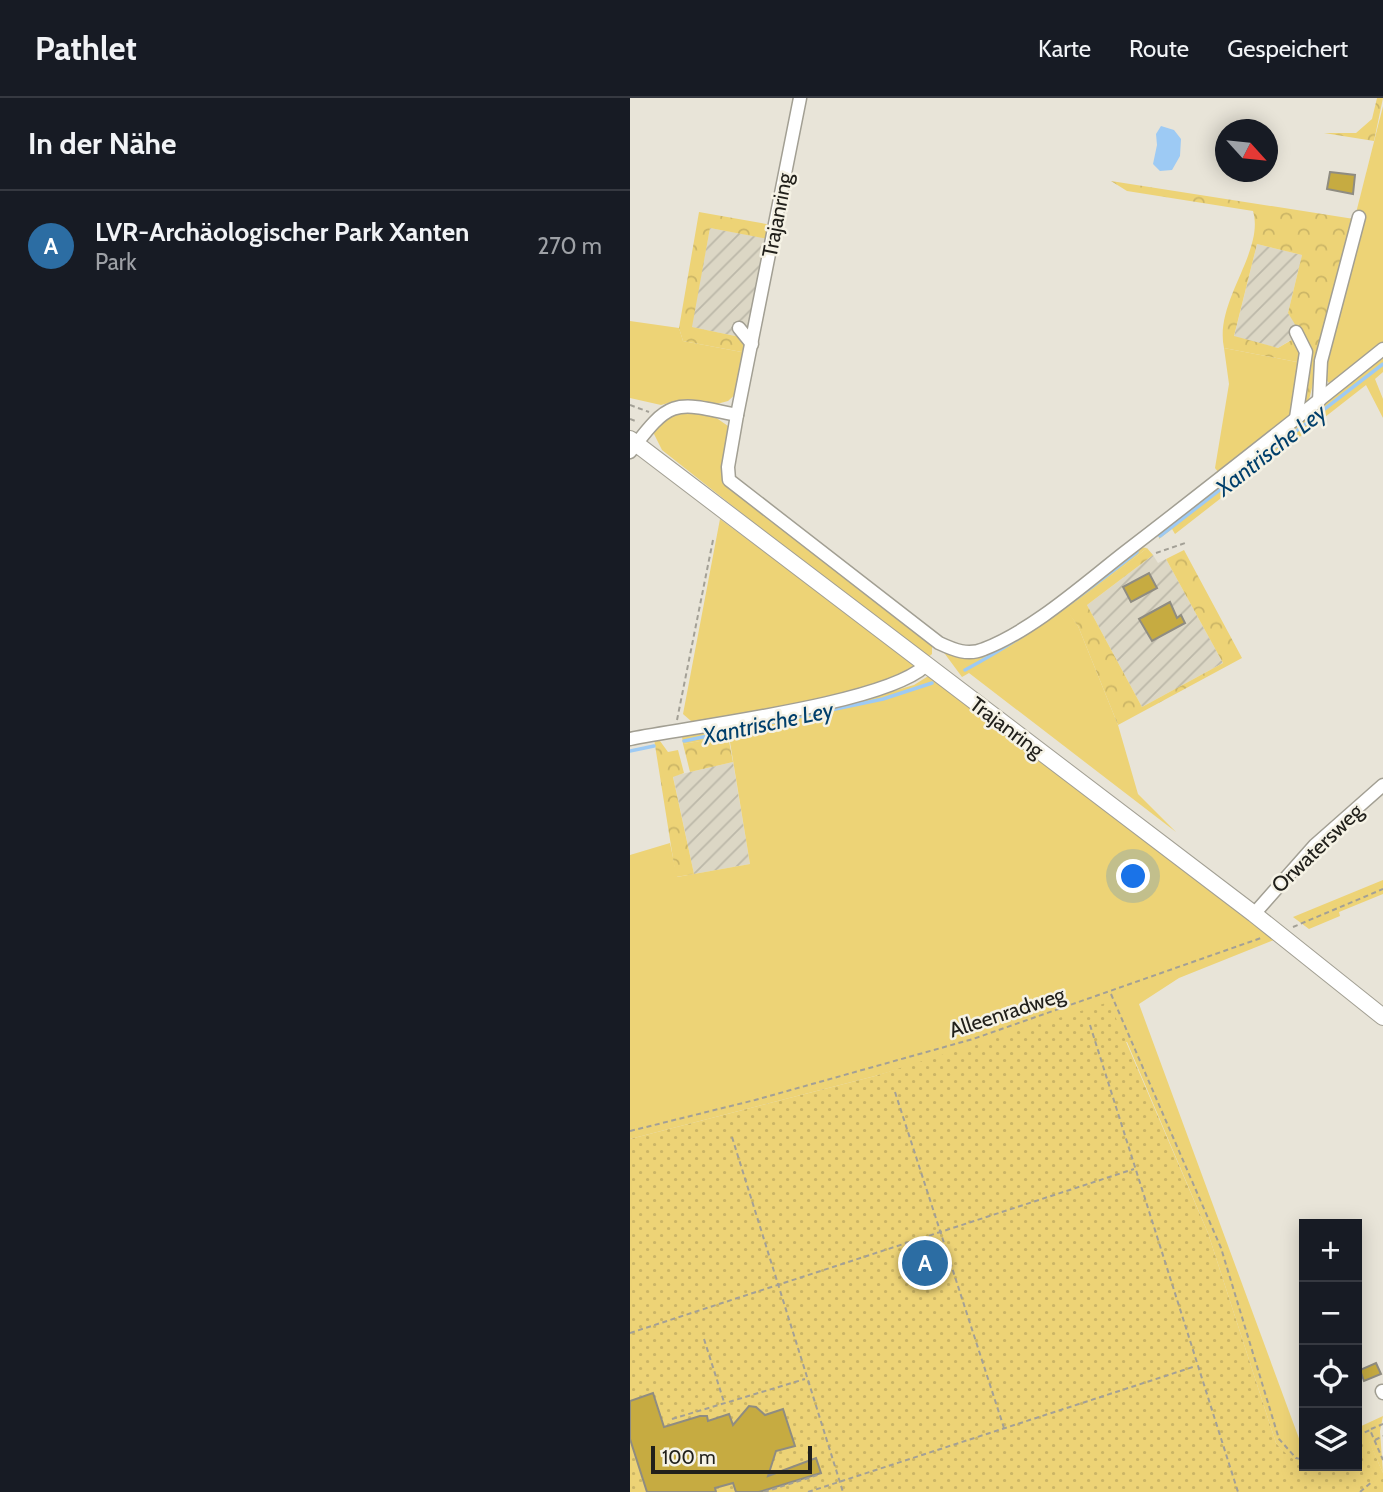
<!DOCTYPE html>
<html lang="de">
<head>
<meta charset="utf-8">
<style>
  body { margin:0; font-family:Cabin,sans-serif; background:#242831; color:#f1f3f6 }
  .controls { position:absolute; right:21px; bottom:21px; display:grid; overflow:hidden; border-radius:0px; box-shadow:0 4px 18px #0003 }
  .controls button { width:63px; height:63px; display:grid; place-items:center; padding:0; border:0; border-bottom:2px solid #363941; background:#171b24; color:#f1f3f6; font:35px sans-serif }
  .compass { position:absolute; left:585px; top:21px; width:63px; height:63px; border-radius:50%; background:#171b24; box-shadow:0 4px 18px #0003; rotate:117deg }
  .scale { position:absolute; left:21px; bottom:18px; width:161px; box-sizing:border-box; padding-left:7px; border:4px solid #21201b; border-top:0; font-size:19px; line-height:24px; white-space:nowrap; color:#21201b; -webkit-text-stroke:5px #f5f2e5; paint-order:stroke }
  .you { position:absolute; left:504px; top:779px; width:24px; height:24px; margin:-18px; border:5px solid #fff; border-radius:50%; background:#1a73e8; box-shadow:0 0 0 10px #1a73e833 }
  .badge { display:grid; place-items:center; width:46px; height:46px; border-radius:50%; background:#2c6da3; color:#fff; font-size:23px; font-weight:700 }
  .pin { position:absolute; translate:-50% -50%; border:4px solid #fff; box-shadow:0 2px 7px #0006 }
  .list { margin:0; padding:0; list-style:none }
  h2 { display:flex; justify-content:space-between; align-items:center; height:91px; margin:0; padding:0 28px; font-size:30px }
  h2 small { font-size:23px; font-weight:400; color:#9ea1a6 }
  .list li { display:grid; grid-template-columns:46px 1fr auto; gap:21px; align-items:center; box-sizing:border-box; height:112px; padding:0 28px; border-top:2px solid #363941 }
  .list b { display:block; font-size:26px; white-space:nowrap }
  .list p { margin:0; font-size:23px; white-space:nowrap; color:#9ea1a6 }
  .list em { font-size:23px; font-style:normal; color:#9ea1a6 }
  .icon { flex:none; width:38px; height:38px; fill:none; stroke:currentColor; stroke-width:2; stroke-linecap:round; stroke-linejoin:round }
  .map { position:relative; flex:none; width:753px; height:1394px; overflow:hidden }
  header { display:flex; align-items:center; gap:42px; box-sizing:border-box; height:98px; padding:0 35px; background:#171b24; border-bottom:2px solid #363941 }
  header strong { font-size:33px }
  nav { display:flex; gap:38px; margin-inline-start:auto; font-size:24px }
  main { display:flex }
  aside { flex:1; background:#171b24 }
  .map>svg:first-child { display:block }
  .industrial { fill:url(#industrial-furrows) }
  .grass { fill:#edd376 }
  .forest { fill:url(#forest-crowns) }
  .park { fill:url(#park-dots) }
  .water { fill:#9dcaf4 }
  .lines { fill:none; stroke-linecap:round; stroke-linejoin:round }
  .stream { stroke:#9dcaf4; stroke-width:3.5 }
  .building { fill:#c6ab41; stroke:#8f8c81; stroke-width:2 }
  .minor-casing { stroke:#a29f93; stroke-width:15 }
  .major-casing { stroke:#a29f93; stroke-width:18 }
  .path { stroke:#a3a096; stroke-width:2; stroke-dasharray:5 3.5; stroke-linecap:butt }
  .minor { stroke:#fff; stroke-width:12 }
  .major { stroke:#fff; stroke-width:16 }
  .labels { text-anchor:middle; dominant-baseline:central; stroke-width:5; stroke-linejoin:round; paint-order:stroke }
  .street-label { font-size:21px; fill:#21201b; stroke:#f5f2e5 }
  .water-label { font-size:23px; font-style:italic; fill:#003f6b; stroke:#f5f2e5 }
</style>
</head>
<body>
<header>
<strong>Pathlet</strong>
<nav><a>Karte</a><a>Route</a><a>Gespeichert</a></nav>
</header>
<main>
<aside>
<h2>In der Nähe<small></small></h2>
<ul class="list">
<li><span class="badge">A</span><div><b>LVR-Archäologischer Park Xanten</b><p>Park</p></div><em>270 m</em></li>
</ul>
</aside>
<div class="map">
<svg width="753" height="1394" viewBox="0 0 753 1394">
  <defs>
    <pattern id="industrial-furrows" width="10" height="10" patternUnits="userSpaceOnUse" patternTransform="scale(1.75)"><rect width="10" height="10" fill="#dcd7c5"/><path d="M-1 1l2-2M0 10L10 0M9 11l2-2" fill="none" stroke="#bcb8a9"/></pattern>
    <pattern id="forest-crowns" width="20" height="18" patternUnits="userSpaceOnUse" patternTransform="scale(1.75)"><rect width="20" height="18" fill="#edd376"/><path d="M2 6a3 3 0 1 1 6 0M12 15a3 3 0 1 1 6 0" fill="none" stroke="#cbb566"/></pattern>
    <pattern id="park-dots" width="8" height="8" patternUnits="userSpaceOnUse" patternTransform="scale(1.75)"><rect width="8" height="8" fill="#edd376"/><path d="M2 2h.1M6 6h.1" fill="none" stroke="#cbb566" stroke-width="1.8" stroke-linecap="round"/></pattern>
  </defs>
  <rect width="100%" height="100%" fill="#e8e4d8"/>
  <g class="industrial">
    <path d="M80 130 136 140 118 233 110 239 61 229Z"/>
    <path d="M627 146 672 157 658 215 672 235 648 250 604 239Z"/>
    <path d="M523 457 528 465 536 461 593 565 512 609 457 507Z"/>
    <path d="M103 664 120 766 64 776 43 678Z"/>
  </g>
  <g class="grass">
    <path d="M753 8V246L699 285 692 277 726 115Z"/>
    <path d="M0 223 49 230 53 243 117 255 110 292 98 303 83 307 49 302 31 307 0 300Z"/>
    <path d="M594 250 672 265 661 319 589 375 585 370 599 286Z"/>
    <path d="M753 256V274L745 281 753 301V320L736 287 545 436 542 431 529 441V432Z"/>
    <path d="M55 312 85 319 98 328 93 375 99 391 294 539 302 548V556L296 561 32 352 23 334 26 326Z"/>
    <path d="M90 421 289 568C260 594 118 615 73 624L61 623 53 616Z"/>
    <path d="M509 449 517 450 437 512 448 528 488 627 508 696 546 734 339 575 332 579 312 552 349 558Z"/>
    <path d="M300 577 644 842 549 880 509 906 674 1354V1367L660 1362 646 1345 578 1135 497 944 344 949 245 978 0 1041V757L40 745 47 779 120 766 99 638 53 646 52 638 253 596 284 587Z"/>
    <path d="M753 782V796L709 814 710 818 679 831 663 819Z"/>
    <path d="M753 1318 750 1333 753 1375 739 1344 727 1345V1330Z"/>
  </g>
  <g class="forest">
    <path d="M747 0H753L744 43 694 35H726L742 21Z"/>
    <path d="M481 83 724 121 678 306 674 301 682 254 658 215 672 157 627 146 604 238 648 250 665 240 670 247 672 265 594 250C584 203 635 154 623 113L497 93Z"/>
    <path d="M69 114 142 127 138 141 80 130 62 229 110 239 117 255 53 243 49 230Z"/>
    <path d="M517 450 523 457 457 507 512 609 593 565 536 461 554 452 612 560 488 627 448 528 436 512Z"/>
    <path d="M98 638 103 664 60 674 53 646Z"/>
    <path d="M24 641 30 643 38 654 48 652 54 675 43 679 64 776 46 779Z"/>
  </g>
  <path class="park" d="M479 904 578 1135 646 1345C672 1376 689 1368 727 1368V1345L739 1343 753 1375V1394H0V1041L245 978Z"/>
  <path class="water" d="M531 28 544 32 551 41 550 58 542 72 530 73 523 66 527 47 526 36Z"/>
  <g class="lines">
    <g class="stream">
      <path d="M530 438 753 266"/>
      <path d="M335 572C397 539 452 497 507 454"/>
      <path d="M54 643 253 601 302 585"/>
      <path d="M0 653 24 648"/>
    </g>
  </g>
  <g class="building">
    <path d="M700 74 725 77 723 96 697 91Z"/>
    <path d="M519 475 527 490 501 504 493 489Z"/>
    <path d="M540 504 547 520 551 517 555 525 522 543 509 521Z"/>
    <path d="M746 1265 751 1276 734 1283 730 1272Z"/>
    <path d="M23 1295 34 1329 70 1318H77L78 1323 99 1316 103 1327 119 1308 126 1309 135 1317 153 1311 165 1348 146 1353 138 1378 186 1360 191 1375 129 1394H106L103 1385 85 1390 86 1394H17L0 1341V1303Z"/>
  </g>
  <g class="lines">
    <g class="minor-casing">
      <g id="minor">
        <path d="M170 0 107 317 98 369 99 382 309 545C324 552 338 558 354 551 403 532 453 487 494 455 581 388 667 320 753 251"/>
        <path d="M109 230 122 246"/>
        <path d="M666 234 676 254 666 320"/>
        <path d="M689 303 691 263 729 119"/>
        <path d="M0 354C40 301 43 303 107 317"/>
        <path d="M0 641C64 628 254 606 295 568"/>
        <path d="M624 816 685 747 753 687"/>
        <path d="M752 1293 753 1295"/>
      </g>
    </g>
    <g class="major-casing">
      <path id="major" d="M0 341 624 816 753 919"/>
    </g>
    <g class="path">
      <path d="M0 307 19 314"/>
      <path d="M0 321 8 324"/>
      <path d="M526 455 558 444"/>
      <path d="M47 622 83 442"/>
      <path d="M663 829 753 791"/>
      <path d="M481 896 591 1150 649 1341 666 1360 674 1362"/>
      <path d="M460 927 608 1394"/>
      <path d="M265 994 374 1330"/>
      <path d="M0 1033 125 1002 343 941 631 840"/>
      <path d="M102 1039 213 1394"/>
      <path d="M0 1235 504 1071"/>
      <path d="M74 1241 94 1304"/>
      <path d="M42 1321 175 1281"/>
      <path d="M741 1331 753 1326"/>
      <path d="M727 1338 740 1332 753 1362"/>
      <path d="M745 1342 753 1338"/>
      <path d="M134 1394 191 1376"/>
      <path d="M178 1394 566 1268"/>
      <path d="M730 1394 743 1383"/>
    </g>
    <use href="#minor" class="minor"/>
    <use href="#major" class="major"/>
  </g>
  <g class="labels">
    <g class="street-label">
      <text transform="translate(147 117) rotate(-79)">Trajanring</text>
      <text transform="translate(377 629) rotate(37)">Trajanring</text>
      <text transform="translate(687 750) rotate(-44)">Orwatersweg</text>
      <text transform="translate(377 914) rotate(-18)">Alleenradweg</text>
    </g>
    <g class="water-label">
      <text transform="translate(641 352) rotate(-38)">Xantrische Ley</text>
      <text transform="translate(138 625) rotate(-12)">Xantrische Ley</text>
    </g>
  </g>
</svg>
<div class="controls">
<button>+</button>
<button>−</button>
<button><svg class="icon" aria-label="locate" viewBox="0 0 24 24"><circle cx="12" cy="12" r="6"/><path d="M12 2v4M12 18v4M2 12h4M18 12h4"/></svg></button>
<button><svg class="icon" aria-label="layers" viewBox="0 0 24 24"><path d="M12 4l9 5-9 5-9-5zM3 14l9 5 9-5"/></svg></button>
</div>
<svg class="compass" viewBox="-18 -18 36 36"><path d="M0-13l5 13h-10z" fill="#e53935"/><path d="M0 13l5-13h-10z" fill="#9ea1a6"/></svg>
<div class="scale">100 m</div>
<div class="you"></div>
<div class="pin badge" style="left:295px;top:1165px">A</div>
</div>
</main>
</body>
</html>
